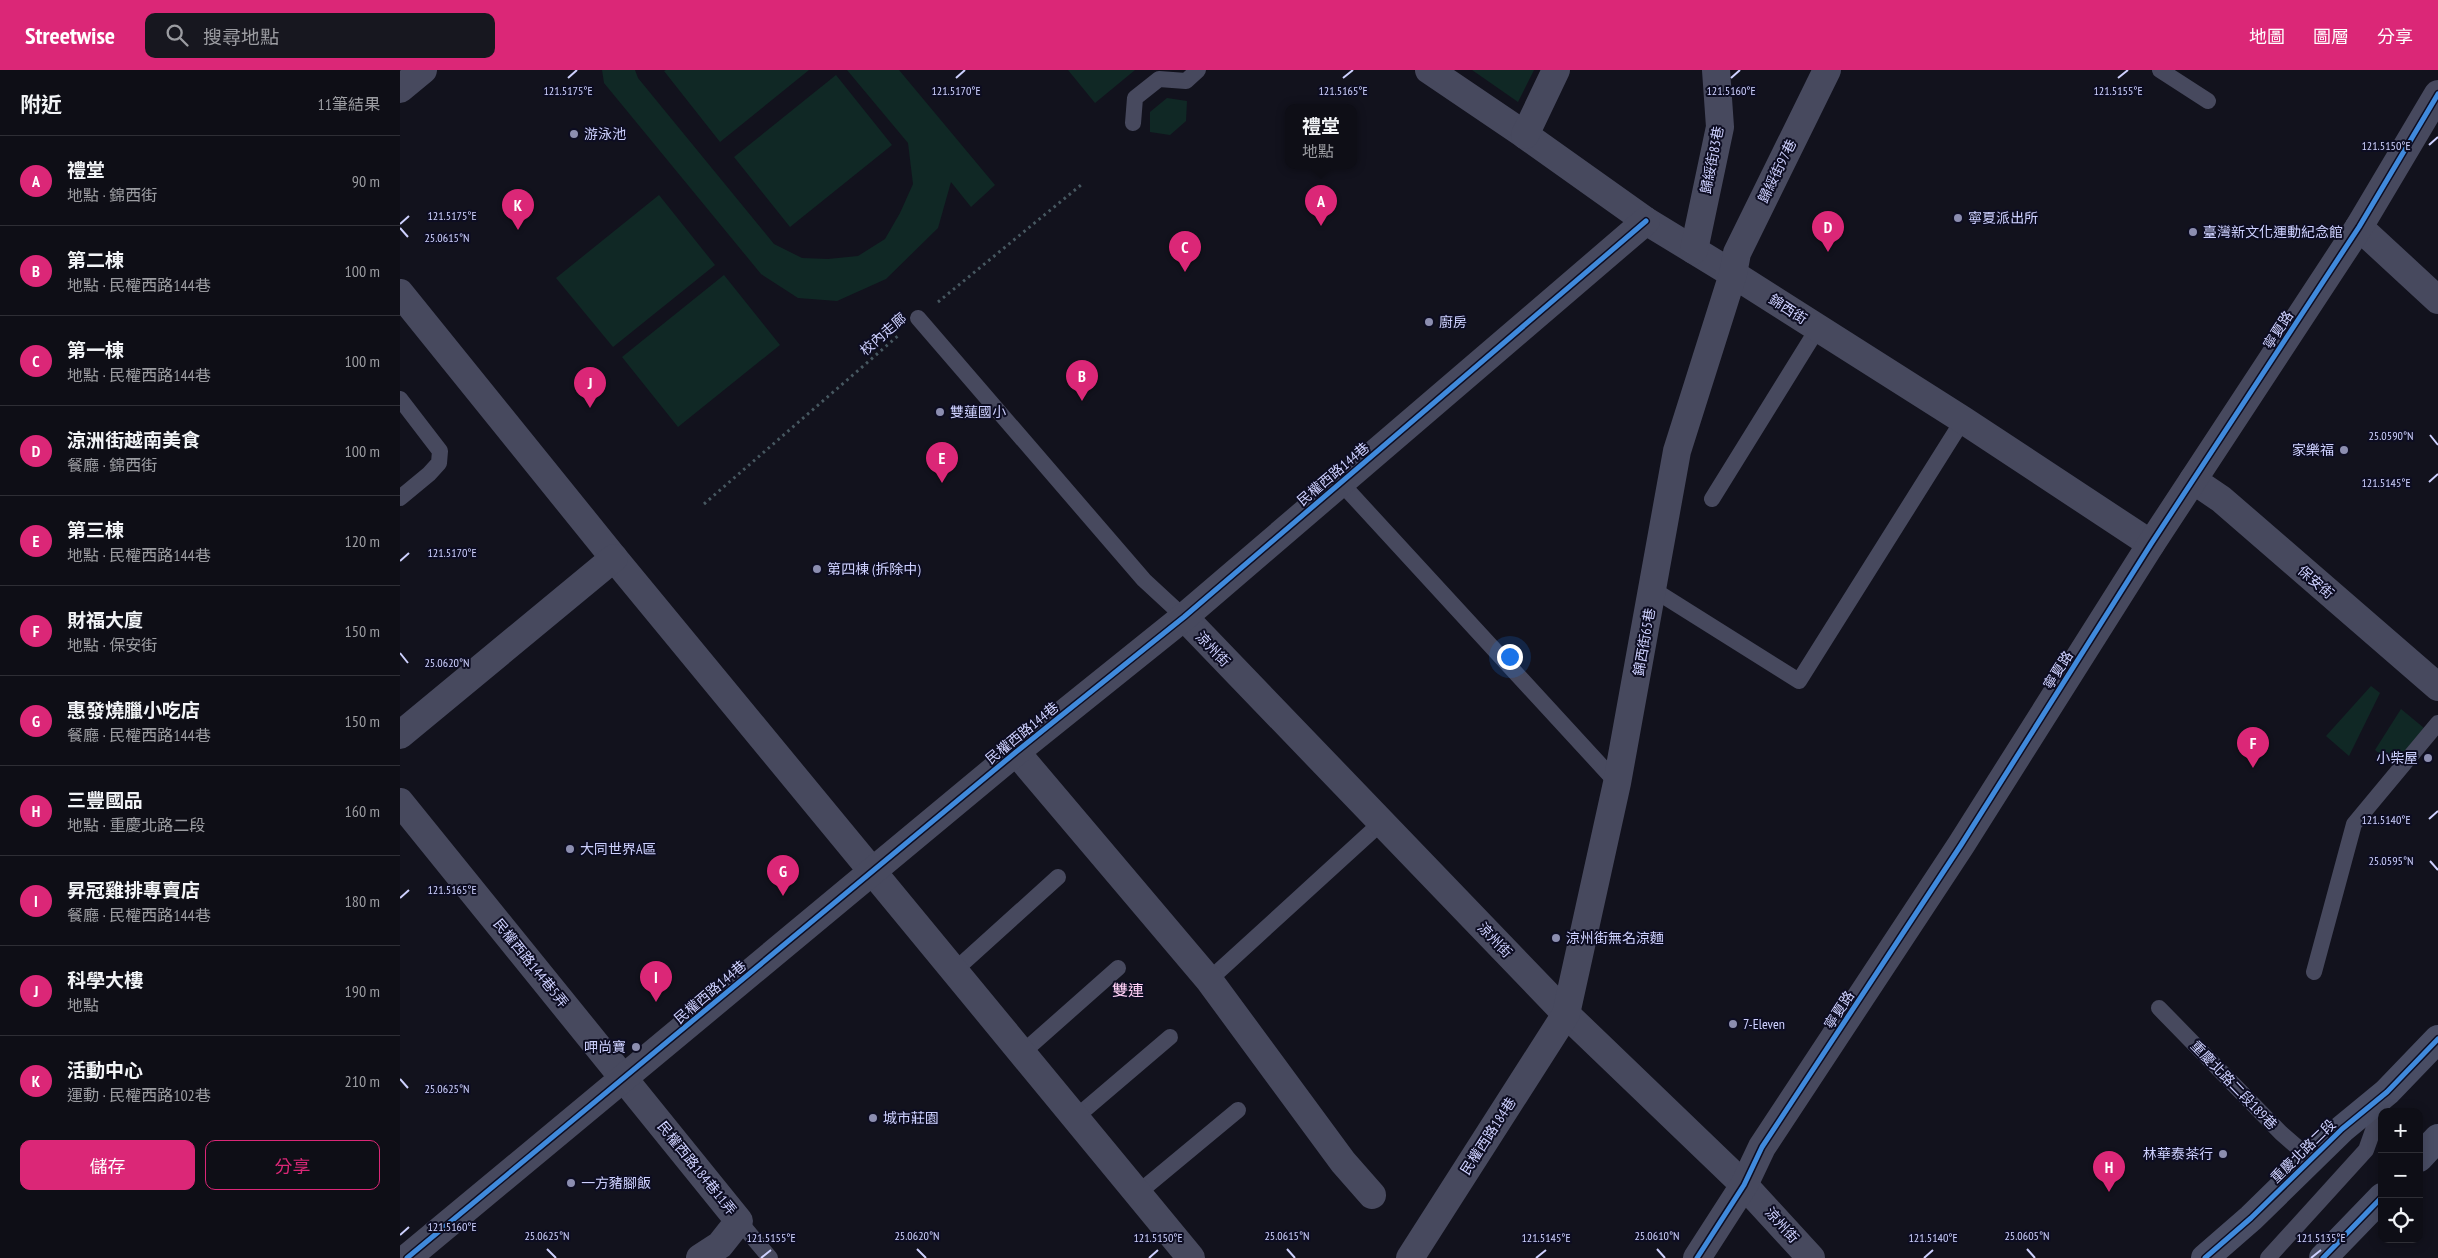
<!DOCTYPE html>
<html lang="zh-TW">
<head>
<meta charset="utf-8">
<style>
  body { margin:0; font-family:"PT Sans Narrow","Noto Sans TC",sans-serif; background:#17171f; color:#f1f3f6 }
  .controls { position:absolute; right:15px; bottom:15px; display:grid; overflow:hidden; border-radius:10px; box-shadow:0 2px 12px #0003 }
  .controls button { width:45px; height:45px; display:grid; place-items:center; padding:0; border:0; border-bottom:1px solid #2e2e35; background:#0e0e16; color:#f1f3f6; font:25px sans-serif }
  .you { position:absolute; left:1109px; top:586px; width:18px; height:18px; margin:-12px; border:4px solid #fff; border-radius:50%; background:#1a73e8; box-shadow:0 0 0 8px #1a73e833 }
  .badge { display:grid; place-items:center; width:32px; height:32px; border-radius:50%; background:#db2777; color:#fff; font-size:16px; font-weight:700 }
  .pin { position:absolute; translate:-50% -41px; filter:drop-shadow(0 1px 2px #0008) }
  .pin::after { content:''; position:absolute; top:26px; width:18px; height:15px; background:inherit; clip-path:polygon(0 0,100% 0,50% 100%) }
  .popup { position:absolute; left:885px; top:34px; width:72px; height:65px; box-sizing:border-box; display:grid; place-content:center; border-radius:10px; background:#0e0e16; filter:drop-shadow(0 1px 4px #0005); font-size:16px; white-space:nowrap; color:#9b9ca1 }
  .popup b { font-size:19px; color:#f1f3f6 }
  .popup::after { content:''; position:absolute; left:50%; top:100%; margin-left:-10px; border:10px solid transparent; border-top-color:#0e0e16 }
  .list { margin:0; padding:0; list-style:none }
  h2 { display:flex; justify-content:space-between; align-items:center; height:65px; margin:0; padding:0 20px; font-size:21px }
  h2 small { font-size:16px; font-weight:400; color:#9b9ca1 }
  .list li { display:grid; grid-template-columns:32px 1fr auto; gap:15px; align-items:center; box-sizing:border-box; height:90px; padding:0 20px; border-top:1px solid #2e2e35 }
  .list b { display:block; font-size:19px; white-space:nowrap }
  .list p { margin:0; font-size:16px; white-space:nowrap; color:#9b9ca1 }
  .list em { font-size:16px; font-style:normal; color:#9b9ca1 }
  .actions { display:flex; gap:10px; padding:15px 20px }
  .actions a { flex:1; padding:11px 0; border:1px solid #db2777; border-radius:10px; text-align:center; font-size:18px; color:#db2777 }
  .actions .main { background:#db2777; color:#fff }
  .icon { flex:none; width:28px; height:28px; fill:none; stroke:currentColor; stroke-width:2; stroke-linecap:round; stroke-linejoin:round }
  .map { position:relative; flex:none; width:2038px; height:1188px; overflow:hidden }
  header { display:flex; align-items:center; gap:30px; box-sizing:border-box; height:70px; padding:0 25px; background:#db2777; color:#fff }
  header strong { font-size:24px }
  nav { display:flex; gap:28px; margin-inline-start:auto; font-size:18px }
  .search { width:350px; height:45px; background:#17171f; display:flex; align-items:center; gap:12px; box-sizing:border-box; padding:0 18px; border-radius:10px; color:#9b9ca1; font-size:19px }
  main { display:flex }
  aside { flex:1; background:#0e0e16 }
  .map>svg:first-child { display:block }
  .green { fill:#102825 }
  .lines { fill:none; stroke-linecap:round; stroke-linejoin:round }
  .path { stroke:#475861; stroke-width:3; stroke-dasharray:2.5 4; stroke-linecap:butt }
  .service { stroke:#47495e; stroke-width:16 }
  .minor { stroke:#47495e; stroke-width:28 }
  .tertiary { stroke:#47495e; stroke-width:28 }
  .secondary { stroke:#494d64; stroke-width:28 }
  .cycleway-casing { stroke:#0d0d22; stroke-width:8 }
  .cycleway { stroke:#408adc; stroke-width:5 }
  .ticks { fill:none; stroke:#ced1ff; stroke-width:2 }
  .poi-dot { fill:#8c8eb0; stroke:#0d0d22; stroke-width:2 }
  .labels { text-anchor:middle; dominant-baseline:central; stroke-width:4; stroke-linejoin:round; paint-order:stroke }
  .poi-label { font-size:14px; fill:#ced1ff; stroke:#0d0d22; text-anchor:start }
  .street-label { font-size:14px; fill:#ced1ff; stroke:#0d0d22 }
  .quarter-label { font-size:16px; fill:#ffd0f6; stroke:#0d0d22 }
  .ticks-label { font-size:12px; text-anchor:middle; fill:#ced1ff; stroke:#0d0d22; stroke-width:4; stroke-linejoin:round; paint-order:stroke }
</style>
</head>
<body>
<header>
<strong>Streetwise</strong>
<div class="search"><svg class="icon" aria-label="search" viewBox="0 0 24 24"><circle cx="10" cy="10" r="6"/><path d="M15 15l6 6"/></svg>搜尋地點</div>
<nav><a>地圖</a><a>圖層</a><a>分享</a></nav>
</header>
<main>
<aside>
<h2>附近<small>11筆結果</small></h2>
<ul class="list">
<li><span class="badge">A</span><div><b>禮堂</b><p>地點 · 錦西街</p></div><em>90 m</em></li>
<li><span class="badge">B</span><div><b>第二棟</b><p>地點 · 民權西路144巷</p></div><em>100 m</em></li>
<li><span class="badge">C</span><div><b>第一棟</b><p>地點 · 民權西路144巷</p></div><em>100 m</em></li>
<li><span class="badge">D</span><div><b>涼洲街越南美食</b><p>餐廳 · 錦西街</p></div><em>100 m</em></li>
<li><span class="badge">E</span><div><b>第三棟</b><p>地點 · 民權西路144巷</p></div><em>120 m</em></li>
<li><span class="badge">F</span><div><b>財福大廈</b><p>地點 · 保安街</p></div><em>150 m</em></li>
<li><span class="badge">G</span><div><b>惠發燒臘小吃店</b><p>餐廳 · 民權西路144巷</p></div><em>150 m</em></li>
<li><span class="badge">H</span><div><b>三豐國品</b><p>地點 · 重慶北路二段</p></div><em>160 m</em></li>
<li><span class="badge">I</span><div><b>昇冠雞排專賣店</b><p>餐廳 · 民權西路144巷</p></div><em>180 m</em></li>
<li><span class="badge">J</span><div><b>科學大樓</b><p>地點</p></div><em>190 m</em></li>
<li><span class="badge">K</span><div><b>活動中心</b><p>運動 · 民權西路102巷</p></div><em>210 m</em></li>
</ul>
<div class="actions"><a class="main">儲存</a><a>分享</a></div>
</aside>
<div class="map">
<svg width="2038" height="1188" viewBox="0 0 2038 1188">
  <rect width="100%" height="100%" fill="#12121d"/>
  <g class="green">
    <path d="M202 0H235L238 8 374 174 402 188 428 189 458 186 485 169 500 143 513 114 508 73 447 0H499L595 115 571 137 551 112 538 158 486 209 437 231 398 228 361 204 204 13Z"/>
    <path d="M266 0H409L320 72 264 1Z"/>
    <path d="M668 0H735L695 33Z"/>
    <path d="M1072 0H1134L1118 32Z"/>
    <path d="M436 5 492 75 390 157 334 87Z"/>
    <path d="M767 28 787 31 786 51 770 65 750 62V42Z"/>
    <path d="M259 125 315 195 213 277 156 208Z"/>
    <path d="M324 205 380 275 278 357 222 287Z"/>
    <path d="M1971 616 1980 623 1949 686 1926 666Z"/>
    <path d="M2001 639 2024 658 1993 695 1975 680Z"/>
  </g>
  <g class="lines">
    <g class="path">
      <path d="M538 232 681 115"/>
      <path d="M304 434 499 265"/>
    </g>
    <g class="service">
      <path d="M1760 0 1808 31"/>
      <path d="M733 53 735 28 759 9 786 11 798 0"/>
      <path d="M518 248 744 510 784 547"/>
      <path d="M0 329 40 381 39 393 29 404 0 428"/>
      <path d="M941 413 1217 713"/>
      <path d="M1312 429 1418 258"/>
      <path d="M1254 520 1399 611 1563 350"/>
      <path d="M554 901 658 807"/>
      <path d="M1914 902 1954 754 2038 653"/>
      <path d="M809 910 982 752"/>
      <path d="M1759 938 1881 1063 1912 1090"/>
      <path d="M622 983 718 898"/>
      <path d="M675 1048 770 967"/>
      <path d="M738 1123 838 1040"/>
      <path d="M339 1151 370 1188"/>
      <path d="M1868 1188 1966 1080 1985 1027"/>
    </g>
    <g class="minor">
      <path d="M1029 0 1125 65 1246 151 1333 204 1563 350 1751 474"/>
      <path d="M0 19 23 0"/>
      <path d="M1125 65 1156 0"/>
      <path d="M1959 157 2038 230"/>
      <path d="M1294 180 1320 57 1316 0"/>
      <path d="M0 223 214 488 791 1188"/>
      <path d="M1793 410 1821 429 2038 617"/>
      <path d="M784 547 1166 944 1344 1115 1411 1188"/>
      <path d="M0 665 214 488"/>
      <path d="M616 682 809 910 943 1092 972 1125"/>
      <path d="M0 732 339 1151 320 1175 300 1188"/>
      <path d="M7 1188 616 682 784 547 1246 151"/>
      <path d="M1010 1188 1166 944 1217 713 1277 381 1333 204 1337 183 1427 0"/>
    </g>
    <path class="tertiary" d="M1297 1188 1344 1115 1362 1077 1561 775 1751 474 1959 157 2038 24"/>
    <g class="secondary">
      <path d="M2019 1088 2038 1068"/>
      <path d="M1805 1188 1851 1148 1942 1059 1987 1022 2038 969"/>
      <path d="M1923 1188 1982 1127"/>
    </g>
    <g class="cycleway-casing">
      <g id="cycleway">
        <path d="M7 1188 616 682 784 547 1246 151"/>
        <path d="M1297 1188 1344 1115 1362 1077 1561 775 1751 474 1959 157 2038 24"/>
        <path d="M1805 1188 1851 1148 1942 1059 1987 1022 2038 969"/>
        <path d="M1923 1188 1982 1127"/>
      </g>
    </g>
    <use href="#cycleway" class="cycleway"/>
  </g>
  <path class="ticks" d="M168 8 177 0M556 8 565 0M943 8 953 0M1331 8 1340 0M1718 8 1728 0M2029 75 2038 67M0 154 9 146M0 158 8 167M2030 365 2038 375M2029 412 2038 404M0 491 9 483M0 583 8 593M2029 749 2038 741M2030 791 2038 800M0 828 9 820M0 1009 8 1018M0 1165 9 1157M147 1179 156 1188M517 1179 526 1188M887 1179 895 1188M1257 1179 1265 1188M1627 1179 1635 1188M361 1188 371 1180M749 1188 758 1180M1136 1188 1146 1180M1524 1188 1533 1180M1911 1188 1921 1180"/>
  <g class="poi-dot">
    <circle cx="174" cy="64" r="5"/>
    <circle cx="1558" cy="148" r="5"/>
    <circle cx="1793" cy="162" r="5"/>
    <circle cx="1029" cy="252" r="5"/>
    <circle cx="540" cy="342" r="5"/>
    <circle cx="1944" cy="380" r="5"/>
    <circle cx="417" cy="499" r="5"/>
    <circle cx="2028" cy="688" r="5"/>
    <circle cx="170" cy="779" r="5"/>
    <circle cx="1156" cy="868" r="5"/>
    <circle cx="1333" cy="954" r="5"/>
    <circle cx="236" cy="977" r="5"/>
    <circle cx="473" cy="1048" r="5"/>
    <circle cx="1823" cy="1084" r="5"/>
    <circle cx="171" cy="1113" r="5"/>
  </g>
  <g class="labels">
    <g class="poi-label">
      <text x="184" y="64">游泳池</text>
      <text x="1568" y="148">寧夏派出所</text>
      <text x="1803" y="162">臺灣新文化運動紀念館</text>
      <text x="1039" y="252">廚房</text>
      <text x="550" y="342">雙蓮國小</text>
      <text x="1934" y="380" text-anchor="end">家樂福</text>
      <text x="427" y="499">第四棟 (拆除中)</text>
      <text x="2018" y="688" text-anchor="end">小柴屋</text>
      <text x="180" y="779">大同世界A區</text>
      <text x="1166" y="868">涼州街無名涼麵</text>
      <text x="1343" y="954">7-Eleven</text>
      <text x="226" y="977" text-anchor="end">呷尚寶</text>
      <text x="483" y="1048">城市莊園</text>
      <text x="1813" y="1084" text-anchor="end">林華泰茶行</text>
      <text x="181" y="1113">一方豬腳飯</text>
    </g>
    <g class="street-label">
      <text transform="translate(1312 90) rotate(-79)">歸綏街83巷</text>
      <text transform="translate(1377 101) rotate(-64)">歸綏街97巷</text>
      <text transform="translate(1388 239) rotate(33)">錦西街</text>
      <text transform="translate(1878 260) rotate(-57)">寧夏路</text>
      <text transform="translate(483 264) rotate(-41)">校內走廊</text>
      <text transform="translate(933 404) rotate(-40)">民權西路144巷</text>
      <text transform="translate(1916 512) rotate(41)">保安街</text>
      <text transform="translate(1244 572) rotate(-80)">錦西街65巷</text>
      <text transform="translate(813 579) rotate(46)">涼州街</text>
      <text transform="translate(1658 600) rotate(-58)">寧夏路</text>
      <text transform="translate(622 663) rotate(-39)">民權西路144巷</text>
      <text transform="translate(1095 870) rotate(46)">涼州街</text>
      <text transform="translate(131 893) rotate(51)">民權西路144巷5弄</text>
      <text transform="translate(310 922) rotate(-40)">民權西路144巷</text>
      <text transform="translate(1439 940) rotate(-57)">寧夏路</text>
      <text transform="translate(1834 1015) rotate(46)">重慶北路二段189巷</text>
      <text transform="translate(1088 1066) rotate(-57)">民權西路184巷</text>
      <text transform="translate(1903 1081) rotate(-44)">重慶北路二段</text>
      <text transform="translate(297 1098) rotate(51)">民權西路184巷11弄</text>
      <text transform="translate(1382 1155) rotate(48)">涼州街</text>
    </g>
    <g class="quarter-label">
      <text x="728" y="920">雙連</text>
    </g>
  </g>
  <g class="ticks-label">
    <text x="168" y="25">121.5175°E</text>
    <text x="556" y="25">121.5170°E</text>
    <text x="943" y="25">121.5165°E</text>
    <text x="1331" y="25">121.5160°E</text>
    <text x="1718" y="25">121.5155°E</text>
    <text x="1986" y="80">121.5150°E</text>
    <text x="52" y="150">121.5175°E</text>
    <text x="47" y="172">25.0615°N</text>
    <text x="1991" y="370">25.0590°N</text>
    <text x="1986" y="417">121.5145°E</text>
    <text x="52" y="487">121.5170°E</text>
    <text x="47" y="597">25.0620°N</text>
    <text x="1986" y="754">121.5140°E</text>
    <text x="1991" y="795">25.0595°N</text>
    <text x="52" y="824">121.5165°E</text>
    <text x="47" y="1023">25.0625°N</text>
    <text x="52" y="1161">121.5160°E</text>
    <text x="147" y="1170">25.0625°N</text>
    <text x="517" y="1170">25.0620°N</text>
    <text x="887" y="1170">25.0615°N</text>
    <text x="1257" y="1170">25.0610°N</text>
    <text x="1627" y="1170">25.0605°N</text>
    <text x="371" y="1172">121.5155°E</text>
    <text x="758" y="1172">121.5150°E</text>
    <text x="1146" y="1172">121.5145°E</text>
    <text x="1533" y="1172">121.5140°E</text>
    <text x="1921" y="1172">121.5135°E</text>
  </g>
</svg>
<div class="controls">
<button>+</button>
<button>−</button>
<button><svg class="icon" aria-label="locate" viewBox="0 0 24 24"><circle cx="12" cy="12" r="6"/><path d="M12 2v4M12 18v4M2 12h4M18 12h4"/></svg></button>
</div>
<div class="you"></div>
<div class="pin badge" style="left:921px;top:156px">A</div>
<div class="popup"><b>禮堂</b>地點</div>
<div class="pin badge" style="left:682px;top:331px">B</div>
<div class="pin badge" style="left:785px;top:202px">C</div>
<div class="pin badge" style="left:1428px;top:182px">D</div>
<div class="pin badge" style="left:542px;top:413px">E</div>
<div class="pin badge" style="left:1853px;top:698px">F</div>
<div class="pin badge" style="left:383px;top:826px">G</div>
<div class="pin badge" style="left:1709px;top:1122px">H</div>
<div class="pin badge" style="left:256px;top:932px">I</div>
<div class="pin badge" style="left:190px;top:338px">J</div>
<div class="pin badge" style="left:118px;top:160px">K</div>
</div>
</main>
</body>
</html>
